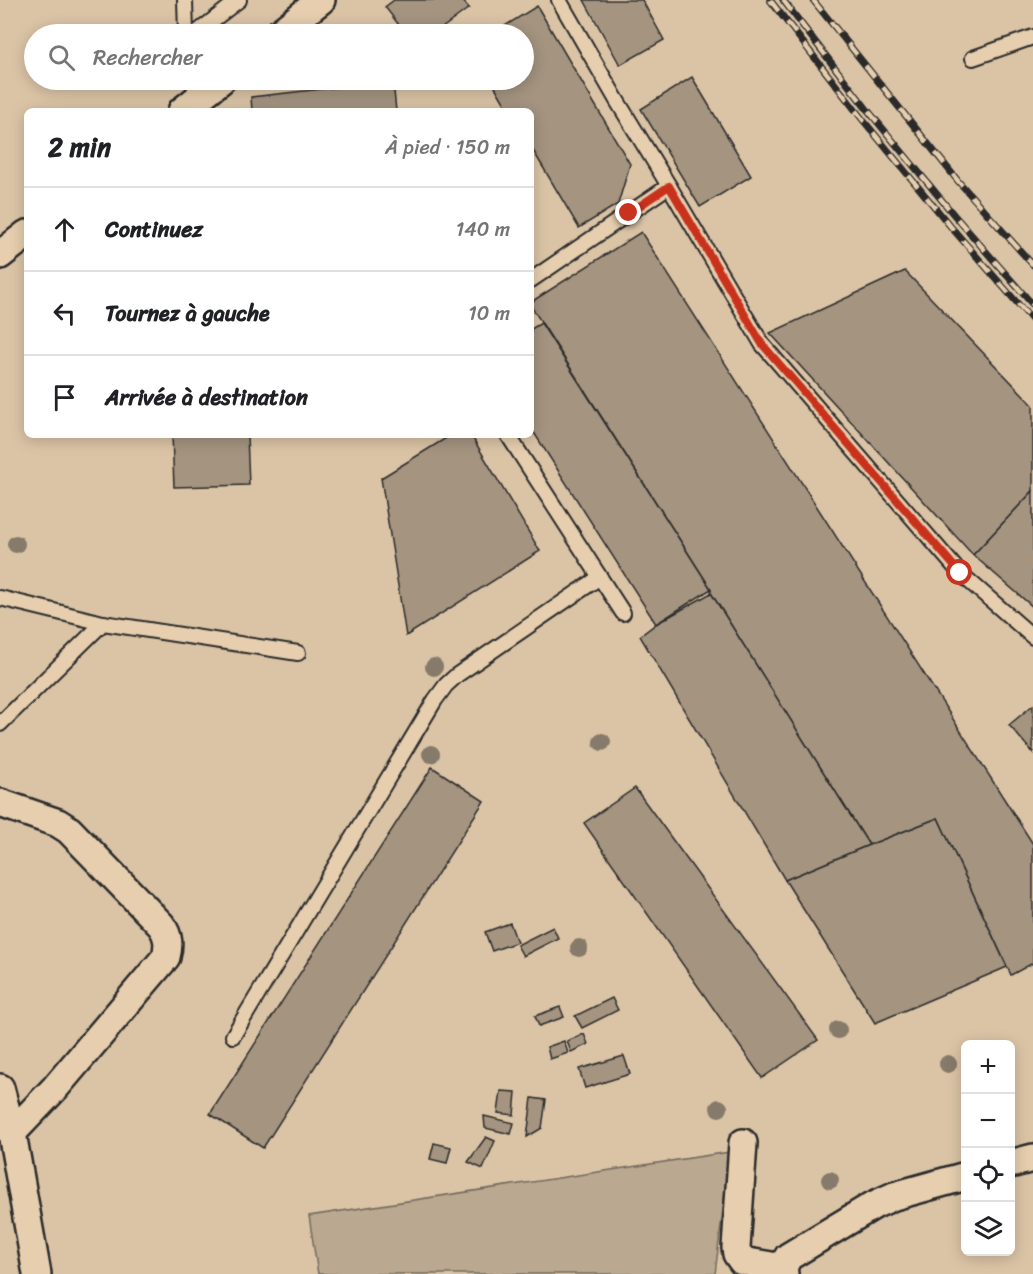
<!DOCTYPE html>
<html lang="fr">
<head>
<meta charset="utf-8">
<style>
  body { margin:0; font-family:Sriracha,sans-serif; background:#f2f2f2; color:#202124 }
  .controls { position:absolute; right:18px; bottom:18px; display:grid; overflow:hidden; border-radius:9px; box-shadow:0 3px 15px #0003 }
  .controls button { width:54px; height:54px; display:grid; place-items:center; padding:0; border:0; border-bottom:2px solid #e0e0e0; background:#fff; color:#202124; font:30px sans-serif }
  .stop { position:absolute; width:18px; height:18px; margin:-14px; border:4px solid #c8321e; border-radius:50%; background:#fff }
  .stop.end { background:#c8321e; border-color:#fff; box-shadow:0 2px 6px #0008 }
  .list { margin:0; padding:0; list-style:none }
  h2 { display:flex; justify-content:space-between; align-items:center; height:78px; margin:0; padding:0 24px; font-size:26px }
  h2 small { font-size:20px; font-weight:400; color:#757577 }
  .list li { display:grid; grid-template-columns:39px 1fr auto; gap:18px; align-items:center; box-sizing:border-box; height:84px; padding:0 24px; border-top:2px solid #e0e0e0 }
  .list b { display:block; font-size:22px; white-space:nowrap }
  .list em { font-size:20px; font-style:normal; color:#757577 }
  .icon { flex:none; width:33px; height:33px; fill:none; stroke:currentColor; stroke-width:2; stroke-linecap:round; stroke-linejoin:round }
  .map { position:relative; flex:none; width:1033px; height:1274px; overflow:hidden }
  .search { position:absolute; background:#fff; box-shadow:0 3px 15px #0003; left:24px; top:24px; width:510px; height:66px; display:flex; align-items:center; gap:15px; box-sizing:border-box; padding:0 21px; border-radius:33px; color:#757577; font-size:22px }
  .panel { position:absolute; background:#fff; box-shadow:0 3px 15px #0003; left:24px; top:108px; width:510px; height:330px; border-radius:9px }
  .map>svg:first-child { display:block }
  .green { fill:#baa890; stroke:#726a5e; stroke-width:1.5 }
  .building { fill:#a49480; stroke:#2b2b2b; stroke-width:1.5 }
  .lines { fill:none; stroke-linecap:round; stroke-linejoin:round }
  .lane-casing { stroke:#2b2b2b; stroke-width:18 }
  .street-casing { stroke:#2b2b2b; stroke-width:32 }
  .lane { stroke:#e6ceae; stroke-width:14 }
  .street { stroke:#e6ceae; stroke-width:27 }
  .rail-casing { stroke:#2b2b2b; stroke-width:7 }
  .rail { stroke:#e6ceae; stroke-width:4.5; stroke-dasharray:14; stroke-linecap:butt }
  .tree { fill:#867a6b }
  .route { stroke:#c8321e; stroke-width:8 }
</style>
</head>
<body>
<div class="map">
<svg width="1033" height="1274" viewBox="0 0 1033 1274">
  <rect width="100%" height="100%" fill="#dbc4a6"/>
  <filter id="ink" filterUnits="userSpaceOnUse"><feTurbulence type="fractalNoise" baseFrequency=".0167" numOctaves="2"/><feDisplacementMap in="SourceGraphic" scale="12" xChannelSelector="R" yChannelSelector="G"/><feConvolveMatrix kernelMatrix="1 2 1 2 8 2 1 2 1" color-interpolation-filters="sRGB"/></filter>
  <g filter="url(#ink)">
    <path class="green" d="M730 1152 715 1274H318L309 1216Z"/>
    <g class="building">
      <path d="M394 0H462L469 8 434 34H406L385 7Z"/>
      <path d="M584 0H642L664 40 620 65Z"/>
      <path d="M537 6 630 164 618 204 579 228 531 147V111H509L491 80H524V34H492Z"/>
      <path d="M692 77 751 176 700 207 641 109Z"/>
      <path d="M393 81 396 111H252L251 97Z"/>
      <path d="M641 232 1033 844V963L1011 975 938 818 869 845 711 593V589L531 306V302Z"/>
      <path d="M905 271 1033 405V491L973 555 770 333Z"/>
      <path d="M541 323 711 589 656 624 531 428V329Z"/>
      <path d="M172 435H247L249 485 174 487Z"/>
      <path d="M451 435H471L540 551 406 636 381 478Z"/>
      <path d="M1033 491V607L973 555Z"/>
      <path d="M711 593 869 845 785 880 640 636 656 624Z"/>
      <path d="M1033 705V753L1009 725Z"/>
      <path d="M432 767 484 801 263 1148 210 1114Z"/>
      <path d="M635 788 818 1040 762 1078 584 823Z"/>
      <path d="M938 818 1007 967 875 1023 785 880 869 845Z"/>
      <path d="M510 923 517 942 492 951 485 932Z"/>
      <path d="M553 927 558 938 523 956 517 945Z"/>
      <path d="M612 998 618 1010 582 1028 575 1016Z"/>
      <path d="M560 1007 564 1017 539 1026 535 1016Z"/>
      <path d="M584 1034 588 1044 571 1052 567 1041Z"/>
      <path d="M564 1041 568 1053 550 1059 547 1047Z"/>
      <path d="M624 1056 630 1074 585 1088 579 1069Z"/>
      <path d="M501 1091 516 1092 514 1115 498 1113Z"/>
      <path d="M532 1098 546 1100 542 1128 527 1137Z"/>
      <path d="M484 1116 514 1123 511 1134 485 1128Z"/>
      <path d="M486 1137 495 1141 483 1169 468 1162Z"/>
      <path d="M434 1143 451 1147 447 1163 430 1159Z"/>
    </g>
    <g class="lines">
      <g class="lane-casing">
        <g id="lane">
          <path d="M185 0 186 34"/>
          <path d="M559 0 616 99 669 186 762 344 960 573 1033 637"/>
          <path d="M195 34 239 0"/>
          <path d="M973 58 1033 37"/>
          <path d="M193 80 197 98"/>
          <path d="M531 280 669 186"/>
          <path d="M508 435 623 613"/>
          <path d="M0 598 103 623 298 653"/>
          <path d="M0 724 103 623"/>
          <path d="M233 1036 435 700 446 685 457 675 600 577"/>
        </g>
      </g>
      <g class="street-casing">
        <g id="street">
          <path d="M278 34 321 0"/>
          <path d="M182 111 221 80"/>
          <path d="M0 255 27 234"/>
          <path d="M0 803 58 823 69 830 161 925C169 936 169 945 166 957L55 1088 12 1133"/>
          <path d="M0 1088 12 1133 37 1274"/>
          <path d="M743 1143 736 1248 737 1254 742 1261 783 1268"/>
          <path d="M1010 1164 1033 1158"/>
          <path d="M784 1274 783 1268 788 1257 874 1205 894 1196 966 1176"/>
        </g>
      </g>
      <use href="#lane" class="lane"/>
      <use href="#street" class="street"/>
      <g class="rail-casing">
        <g id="rail">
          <path d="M770 0 863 120 951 227 1033 321"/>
          <path d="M783 0 866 108 954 215 1033 305"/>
          <path d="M813 0 958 181 1033 265"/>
        </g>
      </g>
      <use href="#rail" class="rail"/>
    </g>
    <g class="tree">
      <circle cx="16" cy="544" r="9"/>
      <circle cx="434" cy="667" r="9"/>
      <circle cx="602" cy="742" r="9"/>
      <circle cx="431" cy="754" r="9"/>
      <circle cx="579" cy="948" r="9"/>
      <circle cx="838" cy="1030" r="9"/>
      <circle cx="948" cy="1064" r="9"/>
      <circle cx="719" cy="1108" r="9"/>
      <circle cx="830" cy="1180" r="9"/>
    </g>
  </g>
  <g class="lines" filter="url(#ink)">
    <path class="route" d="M629 213 669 186 762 344 960 573"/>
  </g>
</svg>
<div class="controls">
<button>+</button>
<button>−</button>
<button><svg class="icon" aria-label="locate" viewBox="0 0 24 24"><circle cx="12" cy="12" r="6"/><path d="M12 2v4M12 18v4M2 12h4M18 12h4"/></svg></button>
<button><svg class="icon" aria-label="layers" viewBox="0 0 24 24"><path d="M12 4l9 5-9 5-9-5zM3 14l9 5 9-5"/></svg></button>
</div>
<div class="stop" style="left:960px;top:573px"></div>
<div class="stop end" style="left:629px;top:213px"></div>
<div class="search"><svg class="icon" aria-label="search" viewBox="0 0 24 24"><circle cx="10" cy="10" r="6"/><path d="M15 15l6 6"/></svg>Rechercher</div>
<section class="panel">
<h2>2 min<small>À pied · 150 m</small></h2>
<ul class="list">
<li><svg class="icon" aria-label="ahead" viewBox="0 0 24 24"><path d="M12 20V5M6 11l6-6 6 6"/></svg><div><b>Continuez</b></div><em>140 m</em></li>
<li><svg class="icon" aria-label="left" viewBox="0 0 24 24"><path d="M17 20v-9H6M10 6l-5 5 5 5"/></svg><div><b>Tournez à gauche</b></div><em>10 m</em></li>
<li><svg class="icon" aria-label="arrive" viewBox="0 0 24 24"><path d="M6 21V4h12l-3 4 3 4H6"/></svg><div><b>Arrivée à destination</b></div></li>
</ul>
</section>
</div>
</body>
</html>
